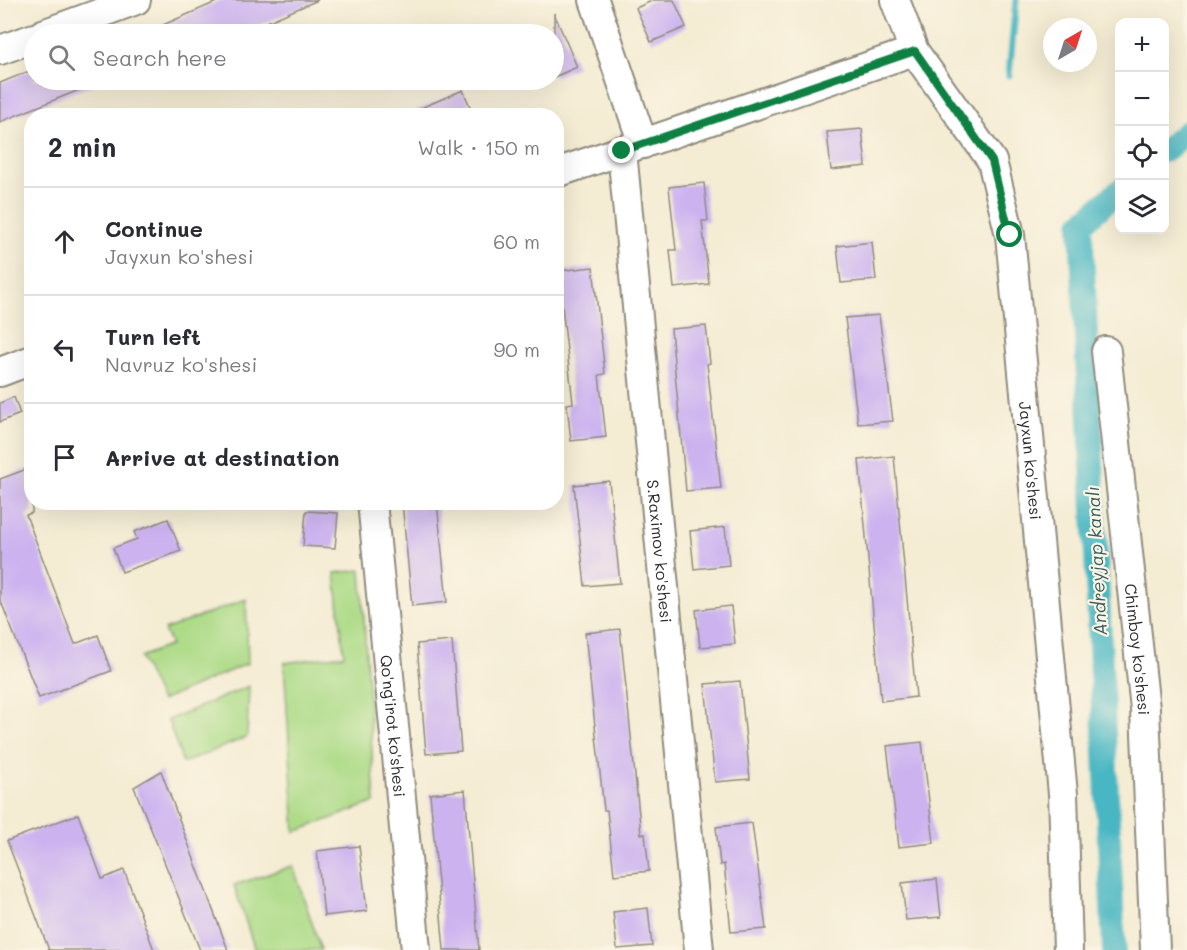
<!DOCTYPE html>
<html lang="en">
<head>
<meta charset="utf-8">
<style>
  body { margin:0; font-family:Mali,sans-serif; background:#f2f2f3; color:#2b2b33 }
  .controls { position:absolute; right:18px; top:18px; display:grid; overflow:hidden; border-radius:12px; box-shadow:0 6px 24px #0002 }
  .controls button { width:54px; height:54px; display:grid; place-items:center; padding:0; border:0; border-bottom:2px solid #e1e1e2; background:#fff; color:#2b2b33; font:30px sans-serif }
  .compass { position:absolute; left:1043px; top:18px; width:54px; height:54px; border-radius:50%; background:#fff; box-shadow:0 6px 24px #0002; rotate:39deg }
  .stop { position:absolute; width:18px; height:18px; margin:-14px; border:4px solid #0b8043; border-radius:50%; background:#fff }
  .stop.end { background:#0b8043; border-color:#fff; box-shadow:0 2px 6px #0008 }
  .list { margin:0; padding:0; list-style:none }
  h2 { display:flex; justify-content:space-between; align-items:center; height:78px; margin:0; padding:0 24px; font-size:26px }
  h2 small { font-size:20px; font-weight:400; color:#7c7c81 }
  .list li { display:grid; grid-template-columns:39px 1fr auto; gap:18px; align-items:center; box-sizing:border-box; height:108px; padding:0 24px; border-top:2px solid #e1e1e2 }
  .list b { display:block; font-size:22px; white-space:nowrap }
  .list p { margin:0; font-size:20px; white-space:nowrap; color:#7c7c81 }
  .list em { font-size:20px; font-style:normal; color:#7c7c81 }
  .icon { flex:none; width:33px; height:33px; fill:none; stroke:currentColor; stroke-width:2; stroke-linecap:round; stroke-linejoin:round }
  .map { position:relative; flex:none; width:1187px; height:950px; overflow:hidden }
  .search { position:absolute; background:#fff; box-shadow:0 6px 24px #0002; left:24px; top:24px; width:540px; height:66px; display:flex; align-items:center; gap:15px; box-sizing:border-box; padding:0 21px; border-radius:33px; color:#7c7c81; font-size:22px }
  .panel { position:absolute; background:#fff; box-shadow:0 6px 24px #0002; left:24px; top:108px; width:540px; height:402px; border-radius:24px }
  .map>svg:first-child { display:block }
  .green { fill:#addb88; stroke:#6c835a; stroke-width:1.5 }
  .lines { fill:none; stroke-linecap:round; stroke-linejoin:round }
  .stream { stroke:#49b7c3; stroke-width:7 }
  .canal { stroke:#49b7c3; stroke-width:24 }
  .building { fill:#ccb3f0 }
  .minor-casing { stroke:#908c7f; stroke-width:32 }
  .minor { stroke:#fff; stroke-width:28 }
  .route { stroke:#0b8043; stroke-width:8 }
  .labels { text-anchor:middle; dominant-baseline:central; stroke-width:4.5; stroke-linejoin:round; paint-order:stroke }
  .street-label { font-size:16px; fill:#2b2b2b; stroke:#fcf5e5 }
  .water-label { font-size:18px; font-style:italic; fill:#365c60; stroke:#fcf5e5 }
</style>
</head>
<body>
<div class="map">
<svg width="1187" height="950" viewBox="0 0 1187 950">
  <rect width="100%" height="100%" fill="#fcf5e5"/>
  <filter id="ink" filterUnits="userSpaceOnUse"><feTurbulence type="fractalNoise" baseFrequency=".0167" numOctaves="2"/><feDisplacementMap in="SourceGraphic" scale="12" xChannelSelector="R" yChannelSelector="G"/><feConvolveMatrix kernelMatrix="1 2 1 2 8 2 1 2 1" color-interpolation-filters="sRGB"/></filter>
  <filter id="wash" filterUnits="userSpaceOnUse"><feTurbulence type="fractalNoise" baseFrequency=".008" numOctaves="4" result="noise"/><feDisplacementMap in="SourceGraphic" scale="24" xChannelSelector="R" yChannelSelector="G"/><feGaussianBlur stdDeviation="1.35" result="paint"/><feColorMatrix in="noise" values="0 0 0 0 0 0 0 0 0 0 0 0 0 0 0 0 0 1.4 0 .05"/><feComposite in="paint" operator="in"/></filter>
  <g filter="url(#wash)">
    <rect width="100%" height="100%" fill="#f4ecd3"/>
    <g class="green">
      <path d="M361 570 375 802 295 832 284 663 344 655 335 573Z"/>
      <path d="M246 599 248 663 161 701 140 657 171 645 164 630Z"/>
      <path d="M249 686 247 737 183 763 168 720Z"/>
      <path d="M293 866 321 950H255L234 885Z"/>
    </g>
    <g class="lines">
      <path class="stream" d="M1009 75 1016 0"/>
      <g class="canal">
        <path d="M1164 151 1187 132"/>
        <path d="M1114 950 1081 224 1120 190"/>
      </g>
    </g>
    <g id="blocks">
      <g class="building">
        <path d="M221 0H318L239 34H142Z"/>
        <path d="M654 0H674L686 27 651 42 636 8Z"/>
        <path d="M554 13 577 67 554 77Z"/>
        <path d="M34 69V80H104L0 122V83Z"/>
        <path d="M463 90 474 116H402Z"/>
        <path d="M862 129 866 166 831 170 827 132Z"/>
        <path d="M704 183 708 221H702L709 284 674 288 670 250H676L669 187Z"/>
        <path d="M872 242 876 280 841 283 837 246Z"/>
        <path d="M593 267 605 374 599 375 606 437 571 441 567 404 573 403 558 271Z"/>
        <path d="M879 315 893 421 858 424 845 318Z"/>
        <path d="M706 326 710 363 707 364 721 488 686 491 671 329Z"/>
        <path d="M14 397 20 414 0 422V403Z"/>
        <path d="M894 456 916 697 881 701 859 460Z"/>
        <path d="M32 467V513L26 515 75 644 98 635 111 671 39 698 0 599V479Z"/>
        <path d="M609 481 620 583 585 586 574 485Z"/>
        <path d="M402 502H437L447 602 412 606Z"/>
        <path d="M306 511 338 513 335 548 303 546Z"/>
        <path d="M168 519 181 551 122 572 113 548 137 539 134 532Z"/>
        <path d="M725 527 729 565 694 569 690 531Z"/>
        <path d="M731 606 735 644 700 647 696 610Z"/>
        <path d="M620 629 641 834H645L649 871 614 875 607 810H604L585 633Z"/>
        <path d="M452 641 461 751 426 754 417 644Z"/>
        <path d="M740 681 750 779 715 782 705 684Z"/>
        <path d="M922 742 934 843 899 847 887 746Z"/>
        <path d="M161 771 201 878 228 950H200L134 787Z"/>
        <path d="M465 790 479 950H444L430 794Z"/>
        <path d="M78 814 102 879 124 870 154 950H49L7 841Z"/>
        <path d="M752 823 766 929 731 932 724 864 720 865 716 827Z"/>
        <path d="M359 846 367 911 324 916 317 851Z"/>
        <path d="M937 879 941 917 906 920 902 883Z"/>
        <path d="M648 908 652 946 617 949 613 912Z"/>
      </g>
    </g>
  </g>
  <g filter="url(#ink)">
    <use href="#blocks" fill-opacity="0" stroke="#908c7f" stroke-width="1.5"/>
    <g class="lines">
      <g class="minor-casing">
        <g id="minor">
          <path d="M594 0 643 144"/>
          <path id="s1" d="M895 0 914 51 992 161 1010 235 1063 794 1068 950"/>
          <path d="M43 34 136 0"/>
          <path d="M0 50 34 38"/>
          <path id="s2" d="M622 151 699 950"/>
          <path d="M556 173 914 51"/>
          <path id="s3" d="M1106 351 1145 709 1155 950"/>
          <path d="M0 372 32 360"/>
          <path id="s4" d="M372 502 416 950"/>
        </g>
      </g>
      <use href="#minor" class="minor"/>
    </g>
  </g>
  <g class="lines" filter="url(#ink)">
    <path class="route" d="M622 151 915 51 992 161 1010 235"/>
  </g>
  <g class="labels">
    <g class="street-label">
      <text stroke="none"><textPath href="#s1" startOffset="492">Jayxun ko'shesi</textPath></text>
      <text stroke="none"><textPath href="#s2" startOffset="402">S.Raximov ko'shesi</textPath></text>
      <text stroke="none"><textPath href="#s3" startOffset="300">Chimboy ko'shesi</textPath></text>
      <text stroke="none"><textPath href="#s4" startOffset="225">Qo'ng'irot ko'shesi</textPath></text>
    </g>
    <g class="water-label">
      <text transform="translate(1096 561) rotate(-93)">Andreyjap kanalı</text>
    </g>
  </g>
</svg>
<div class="controls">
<button>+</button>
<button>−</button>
<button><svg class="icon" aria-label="locate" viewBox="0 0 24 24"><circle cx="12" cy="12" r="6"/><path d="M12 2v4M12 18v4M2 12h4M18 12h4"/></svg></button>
<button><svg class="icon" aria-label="layers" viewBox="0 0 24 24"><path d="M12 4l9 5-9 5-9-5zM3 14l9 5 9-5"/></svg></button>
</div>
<svg class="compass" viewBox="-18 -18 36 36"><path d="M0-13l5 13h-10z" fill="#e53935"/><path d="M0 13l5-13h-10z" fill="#7c7c81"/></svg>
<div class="stop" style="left:1010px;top:235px"></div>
<div class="stop end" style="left:622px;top:151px"></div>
<div class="search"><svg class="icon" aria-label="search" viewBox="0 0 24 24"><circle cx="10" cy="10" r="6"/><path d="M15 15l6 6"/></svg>Search here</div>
<section class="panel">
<h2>2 min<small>Walk · 150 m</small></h2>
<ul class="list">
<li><svg class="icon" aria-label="ahead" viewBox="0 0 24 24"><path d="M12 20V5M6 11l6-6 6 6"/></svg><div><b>Continue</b><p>Jayxun ko'shesi</p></div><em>60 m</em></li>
<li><svg class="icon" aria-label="left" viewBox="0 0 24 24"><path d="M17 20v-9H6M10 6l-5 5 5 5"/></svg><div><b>Turn left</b><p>Navruz ko'shesi</p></div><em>90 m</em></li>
<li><svg class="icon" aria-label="arrive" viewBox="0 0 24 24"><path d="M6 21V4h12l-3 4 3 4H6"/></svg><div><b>Arrive at destination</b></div></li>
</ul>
</section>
</div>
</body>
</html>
